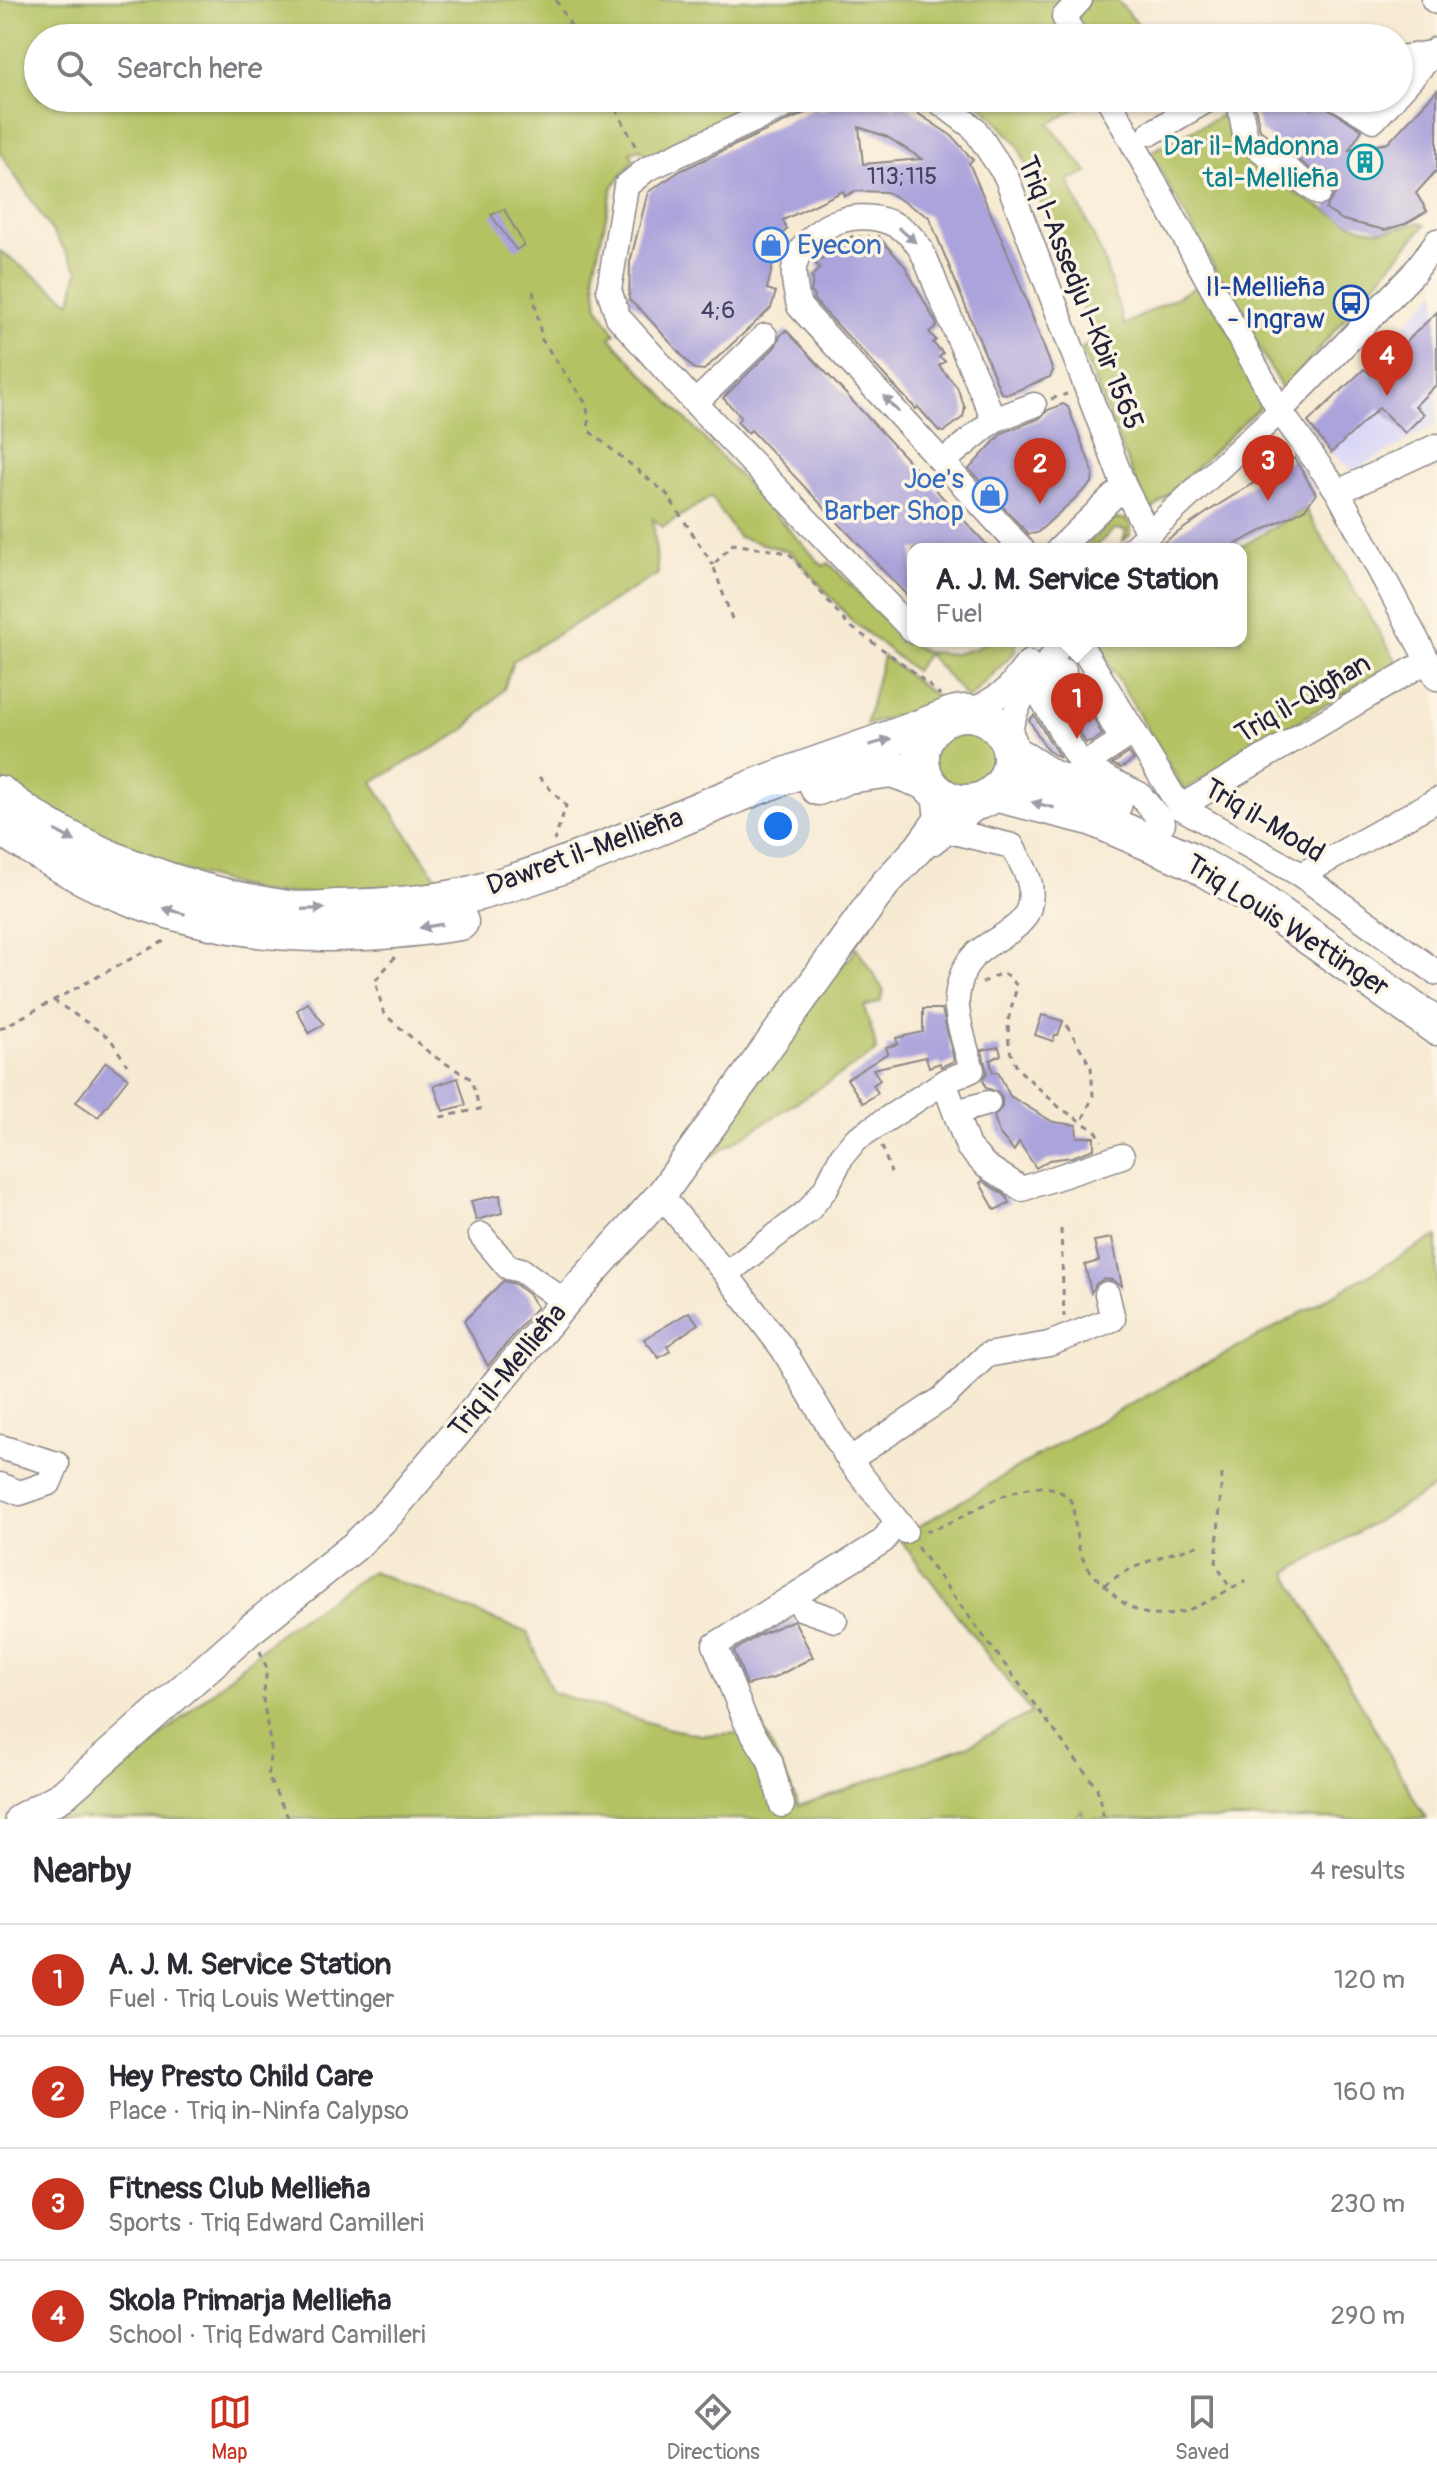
<!DOCTYPE html>
<html lang="en">
<head>
<meta charset="utf-8">
<style>
  body { margin:0; font-family:Pangolin,sans-serif; background:#f7f7f7; color:#2b2b33 }
  .you { position:absolute; left:778px; top:826px; width:28px; height:28px; margin:-20px; border:6px solid #fff; border-radius:50%; background:#1a73e8; box-shadow:0 0 0 12px #1a73e833 }
  .badge { display:grid; place-items:center; width:52px; height:52px; border-radius:50%; background:#c8321e; color:#fff; font-size:26px; font-weight:700 }
  .pin { position:absolute; translate:-50% -66px; filter:drop-shadow(0 2px 4px #0008) }
  .pin::after { content:''; position:absolute; top:42px; width:28px; height:24px; background:inherit; clip-path:polygon(0 0,100% 0,50% 100%) }
  .popup { position:absolute; left:907px; top:543px; width:340px; height:104px; box-sizing:border-box; display:grid; place-content:center; border-radius:16px; background:#fff; filter:drop-shadow(0 2px 6px #0005); font-size:26px; white-space:nowrap; color:#7c7c81 }
  .popup b { font-size:30px; color:#2b2b33 }
  .popup::after { content:''; position:absolute; left:50%; top:100%; margin-left:-16px; border:16px solid transparent; border-top-color:#fff }
  .list { margin:0; padding:0; list-style:none }
  h2 { display:flex; justify-content:space-between; align-items:center; height:104px; margin:0; padding:0 32px; font-size:34px }
  h2 small { font-size:26px; font-weight:400; color:#7c7c81 }
  .list li { display:grid; grid-template-columns:52px 1fr auto; gap:24px; align-items:center; box-sizing:border-box; height:112px; padding:0 32px; border-top:2px solid #e1e1e2 }
  .list b { display:block; font-size:30px; white-space:nowrap }
  .list p { margin:0; font-size:26px; white-space:nowrap; color:#7c7c81 }
  .list em { font-size:26px; font-style:normal; color:#7c7c81 }
  .icon { flex:none; width:44px; height:44px; fill:none; stroke:currentColor; stroke-width:2; stroke-linecap:round; stroke-linejoin:round }
  .map { position:relative; flex:none; width:1437px; height:1819px; overflow:hidden }
  .search { position:absolute; background:#fff; box-shadow:0 2px 6px #0004; left:24px; right:24px; top:24px; height:88px; display:flex; align-items:center; gap:20px; box-sizing:border-box; padding:0 28px; border-radius:44px; color:#7c7c81; font-size:30px }
  .sheet { height:552px; background:#fff }
  nav { display:flex; justify-content:space-around; align-items:center; box-sizing:border-box; height:112px; border-top:2px solid #e1e1e2; background:#fff; font-size:22px; color:#7c7c81 }
  nav a { display:grid; justify-items:center; gap:4px }
  nav .on { color:#c8321e }
  .map>svg:first-child { display:block }
  .built { fill:#d9d7f8 }
  .green { fill:#b4c264; stroke:#6b7250; stroke-width:2 }
  .building { fill:#aba3db; fill-rule:evenodd }
  .lines { fill:none; stroke-linecap:round; stroke-linejoin:round }
  .minor-casing { stroke:#8c8687; stroke-width:27 }
  .major-casing { stroke:#8c8687; stroke-width:33 }
  .highway-casing { stroke:#8c8687; stroke-width:39 }
  .path { stroke:#8c8687; stroke-width:3; stroke-dasharray:6 6; stroke-linecap:butt }
  .minor { stroke:#fff; stroke-width:24 }
  .major { stroke:#fff; stroke-width:30 }
  .highway { stroke:#fff; stroke-width:36 }
  .oneway { fill:#9c9ca7 }
  .labels { text-anchor:middle; dominant-baseline:central; stroke-width:7; stroke-linejoin:round; paint-order:stroke }
  .number-label { font-size:24px; fill:#444263 }
  .culture-label { font-size:28px; fill:#0d838f; stroke:#fcf5e5; text-anchor:end }
  .shop-label { font-size:28px; fill:#366cbe; stroke:#fcf5e5; text-anchor:start }
  .transit-label { font-size:28px; fill:#164399; stroke:#fcf5e5; text-anchor:end }
  .street-label { font-size:28px; fill:#22223b; stroke:#fcf5e5 }
</style>
</head>
<body>
<div class="map">
<svg width="1437" height="1819" viewBox="0 0 1437 1819">
  <rect width="100%" height="100%" fill="#fcf5e5"/>
  <filter id="ink" filterUnits="userSpaceOnUse"><feTurbulence type="fractalNoise" baseFrequency=".0125" numOctaves="2"/><feDisplacementMap in="SourceGraphic" scale="16" xChannelSelector="R" yChannelSelector="G"/><feConvolveMatrix kernelMatrix="1 2 1 2 8 2 1 2 1" color-interpolation-filters="sRGB"/></filter>
  <filter id="wash" filterUnits="userSpaceOnUse"><feTurbulence type="fractalNoise" baseFrequency=".006" numOctaves="4" result="noise"/><feDisplacementMap in="SourceGraphic" scale="32" xChannelSelector="R" yChannelSelector="G"/><feGaussianBlur stdDeviation="1.8" result="paint"/><feColorMatrix in="noise" values="0 0 0 0 0 0 0 0 0 0 0 0 0 0 0 0 0 1.4 0 .05"/><feComposite in="paint" operator="in"/></filter>
  <g filter="url(#wash)">
    <rect width="100%" height="100%" fill="#f7ead3"/>
    <path class="built" d="M1437 291V424L1353 471 1331 453 1308 422 1364 369Z"/>
    <g class="green">
      <path d="M0 0H1117L1150 38H38V98H768L734 114 732 111 726 114 728 117 692 135 689 131 684 134 685 138 648 156 640 149 630 152 634 160 613 186 594 270 598 307 615 333 610 338 823 566 829 563 907 642 926 652 954 654 977 648 984 641H1016L1015 652 968 699 927 653 915 671 852 621 791 552 738 537 711 497 663 527 653 519 658 574 513 661 504 689 462 732 372 782 443 887 375 894 263 893 144 859 22 797 0 778V251L71 302 78 270 0 153Z"/>
      <path d="M970 98H1095L1049 124 1088 173 1068 180 1103 257 1124 325 1203 283 1267 400 1153 509H1147L1081 349 1095 341 1018 145 986 109Z"/>
      <path d="M1230 111C1228 122 1228 136 1234 147 1243 165 1343 223 1364 228 1382 233 1401 228 1419 222L1425 225 1283 391 1150 152Z"/>
      <path d="M1305 509 1397 662 1184 790 1095 641H1241V549H1237Z"/>
      <path d="M1115 519H1125L1130 524V535L1123 541 1126 530 1115 529 1092 549H1082Z"/>
      <path d="M883 656 942 701 866 725Z"/>
      <circle cx="963" cy="760" r="34"/>
      <path d="M856 947 884 991 880 1002 864 1007C869 1024 875 1033 876 1052L698 1165 842 962 850 959Z"/>
      <path d="M1437 1236V1486L1287 1573 1426 1819H1083L1082 1811 1074 1819H51L78 1808 283 1630 372 1571 528 1633 552 1692 666 1728 701 1735 765 1732 799 1806 967 1746 1031 1713 899 1538 1073 1435 1283 1323Z"/>
    </g>
    <g id="blocks">
      <g class="building">
        <path d="M1437 90V170L1416 193 1427 211 1405 224 1385 230 1343 220 1325 209 1338 190 1260 130 1253 98H1296L1312 109 1316 100 1362 130 1349 150 1388 143Z"/>
        <path d="M850 98H868L895 107 899 101 952 136 973 160 969 163 1011 261 1053 371 1050 377 1008 394 1001 393 929 217 887 192 855 191 845 196 843 191 783 220 787 229 779 238 767 289 776 292 771 308 704 370 694 369 642 311 629 300 630 262 648 192 680 171 744 141 818 107 820 112ZM859 127 887 137 922 159 863 164Z"/>
        <path d="M504 209 524 245 516 250 491 215Z"/>
        <path d="M852 236 855 240 860 236 864 240 869 236 873 241 878 236 905 266 935 321 937 326 929 332 936 340 933 343 943 353 939 357 945 361 939 366 957 387 965 408 963 417 944 432 939 431 918 407 916 409 813 299 815 296 811 292 813 279 811 277 820 268 816 264 841 240 845 242Z"/>
        <path d="M1437 312V384L1415 406 1424 414 1405 433 1379 408 1331 453 1308 422 1364 369 1371 375Z"/>
        <path d="M786 330 991 549H913V602L751 430 748 433 737 422 741 417 723 398 775 347 780 336Z"/>
        <path d="M1063 404 1068 407 1093 472 1092 483 1037 533 1028 534 969 469 1002 433 1039 419 1048 410Z"/>
        <path d="M1294 458 1316 494 1305 509 1226 549H1154L1215 507Z"/>
        <path d="M1081 680 1096 703 1092 714 1102 735 1090 743 1089 741 1086 743 1060 699 1071 686Z"/>
        <path d="M1034 715 1060 758 1047 750 1029 720Z"/>
        <path d="M1129 753 1134 760 1121 768 1112 764Z"/>
        <path d="M308 1003 324 1024 309 1033 297 1010Z"/>
        <path d="M923 1009H942L954 1061 941 1067 940 1063 929 1067 926 1057 873 1069 880 1080 873 1085 878 1093 863 1103 847 1079 888 1053 886 1047 898 1044 896 1038 923 1032Z"/>
        <path d="M1042 1015 1063 1021 1058 1035H1055L1053 1041 1035 1035Z"/>
        <path d="M999 1047 1001 1055 990 1060 993 1072H998L1010 1096 1053 1122 1076 1125 1077 1137H1094V1149L1072 1157 1049 1160 1036 1168 1019 1142 1014 1151 999 1133 994 1116 1002 1107V1098L998 1092 986 1088 983 1080 987 1072 982 1050Z"/>
        <path d="M106 1062 128 1078 98 1117 76 1102Z"/>
        <path d="M458 1078 466 1105 443 1111 434 1086Z"/>
        <path d="M982 1181 1006 1196 1009 1203 995 1210 980 1183Z"/>
        <path d="M500 1195 502 1213 476 1220 471 1201Z"/>
        <path d="M1112 1238 1122 1286 1112 1280 1104 1279 1096 1284 1091 1293 1085 1265 1099 1261 1094 1241Z"/>
        <path d="M503 1281 515 1284 528 1294 537 1307 488 1366 464 1321Z"/>
        <path d="M689 1312 698 1324 667 1346 670 1351 659 1358 644 1339Z"/>
        <path d="M794 1620 813 1657 774 1678 747 1685 734 1651 759 1635Z"/>
      </g>
    </g>
  </g>
  <g filter="url(#ink)">
    <use href="#blocks" fill-opacity="0" stroke="#8c8687" stroke-width="2"/>
    <g class="lines">
      <g class="minor-casing">
        <g id="minor">
          <path d="M1434 0 1437 2"/>
          <path d="M1075 38 1064 17 1080 0"/>
          <path d="M1399 58 1437 52"/>
          <path d="M1399 92 1437 49"/>
          <path d="M802 98 647 169 626 186 609 290 618 317 695 403 913 631"/>
          <path d="M934 98 974 128 1006 176 1124 486 1059 549"/>
          <path d="M1108 98 1280 411 1338 492 1437 678"/>
          <path d="M1238 98 1246 139 1319 193"/>
          <path d="M1337 98 1374 120 1394 98"/>
          <path d="M1151 133 1211 98"/>
          <path d="M695 403 765 336"/>
          <path d="M994 420 1034 405"/>
          <path d="M944 461 994 420C976 378 958 337 940 295 933 280 928 259 918 245 896 212 844 208 815 235 788 258 792 275 799 306L1022 549"/>
          <path d="M1124 486 1148 533"/>
          <path d="M1338 492 1437 446"/>
          <path d="M1132 549 1280 411 1413 274 1437 241"/>
          <path d="M1078 641 1180 807 1301 875 1437 973"/>
          <path d="M1064 671 1041 697 1082 766 1139 794 1163 823"/>
          <path d="M970 713 1006 691 1028 663"/>
          <path d="M1008 742C1013 700 1034 681 1058 649L1059 641"/>
          <path d="M1082 766 1122 740 1107 713"/>
          <path d="M1180 807 1415 668"/>
          <path d="M1301 875 1437 800"/>
          <path d="M944 1082 972 1070C967 1051 955 1016 957 998 958 987 962 972 968 963 989 933 1037 935 1030 885 1028 872 1018 858 1012 846L945 830"/>
          <path d="M956 1112 988 1103"/>
          <path d="M661 1195 726 1274 783 1349 849 1460 905 1531"/>
          <path d="M481 1235 508 1267 521 1270 565 1302"/>
          <path d="M726 1274 808 1211 826 1188 842 1156 856 1139 944 1082 968 1147 986 1166 1022 1189 1122 1156"/>
          <path d="M0 1447 57 1464 49 1483 20 1493 0 1485"/>
          <path d="M849 1460 943 1398 987 1355 1049 1344 1113 1319 1107 1294"/>
          <path d="M803 1609 835 1620"/>
          <path d="M782 1805 770 1761 746 1722 715 1645 883 1541 894 1525 895 1519"/>
        </g>
      </g>
      <g class="major-casing">
        <g id="major">
          <path d="M931 840 981 800"/>
          <path d="M20 1819 62 1796 251 1629 355 1546 390 1512 565 1302 661 1195 885 884 919 848 940 819 937 793"/>
        </g>
      </g>
      <g class="highway-casing">
        <g id="highway">
          <circle cx="966" cy="758" r="45"/>
          <path d="M1011 752 1051 778 1114 803"/>
          <path d="M818 787 848 775 892 769 927 782"/>
          <path d="M994 793 1091 817 1190 860 1255 898 1437 1027"/>
          <path d="M0 794C76 855 193 896 289 909 305 911 322 909 337 908 379 907 423 905 464 896 559 873 650 829 741 793 807 766 875 746 940 720"/>
          <path d="M0 827C36 849 72 873 112 890 230 939 335 941 460 922"/>
        </g>
      </g>
      <g class="path">
        <path d="M556 0 578 38"/>
        <path d="M517 38 526 34 545 38"/>
        <path d="M610 98 638 151"/>
        <path d="M435 103 442 98"/>
        <path d="M533 291 542 340 587 405 589 431 666 493 713 565"/>
        <path d="M1051 399 1067 394"/>
        <path d="M732 619 713 565 733 544 789 553 847 624 910 669 940 695"/>
        <path d="M539 777 566 806 554 841"/>
        <path d="M395 957 375 981 384 1014 432 1055 471 1079 480 1109 436 1118"/>
        <path d="M982 983 1001 973 1009 976 1017 986 1008 1021 1009 1048 1017 1068 1059 1107 1097 1132 1102 1141"/>
        <path d="M53 1000 110 1038 127 1065"/>
        <path d="M1067 1025 1091 1067 1093 1096 1082 1121"/>
        <path d="M0 1029 164 941 165 935"/>
        <path d="M882 1146 891 1173"/>
        <path d="M1061 1229 1064 1317"/>
        <path d="M1222 1474 1216 1564 1230 1588"/>
        <path d="M925 1531C933 1529 941 1527 949 1523 979 1510 1041 1464 1071 1501 1077 1520 1074 1543 1084 1561 1089 1571 1100 1581 1108 1589 1155 1639 1197 1607 1246 1580"/>
        <path d="M917 1547 1097 1788 1104 1819"/>
        <path d="M1104 1585C1134 1564 1164 1555 1199 1545"/>
        <path d="M260 1651 267 1669 263 1699 271 1748 268 1777 289 1819"/>
      </g>
      <use href="#minor" class="minor"/>
      <use href="#major" class="major"/>
      <use href="#highway" class="highway"/>
    </g>
    <defs><path id="oneway-solid" d="M-6-.8H1V-3.2L6.5 0L1 3.2V.8H-6Z" transform="scale(2)"/></defs>
    <g class="oneway">
      <use href="#oneway-solid" transform="translate(907 235) rotate(41)"/>
      <use href="#oneway-solid" transform="translate(891 404) rotate(-133)"/>
      <use href="#oneway-solid" transform="translate(880 742) rotate(-16)"/>
      <use href="#oneway-solid" transform="translate(1043 805) rotate(-166)"/>
      <use href="#oneway-solid" transform="translate(65 836) rotate(29)"/>
      <use href="#oneway-solid" transform="translate(313 909) rotate(-2)"/>
      <use href="#oneway-solid" transform="translate(174 911) rotate(-164)"/>
      <use href="#oneway-solid" transform="translate(431 926) rotate(171)"/>
    </g>
  </g>
  <defs>
    <g id="building-ring" transform="scale(1.8)"><circle r="9.5" fill="#fcf5e5" stroke="#0f9aa8" stroke-width="1.5"/><path d="M-4-6H4V6H1V3H-1V6H-4ZM-2.5-4.3h1.7v1.8h-1.7ZM.8-4.3h1.7v1.8H.8ZM-2.5-1h1.7V.8h-1.7ZM.8-1h1.7V.8H.8Z" fill="#0f9aa8"/></g>
    <g id="shop-ring" transform="scale(1.8)"><circle r="9.5" fill="#fcf5e5" stroke="#3f7fe0" stroke-width="1.5"/><path d="M-5-2.5h2.3a2.7 3.5 0 0 1 5.4 0H5L5.5 6h-11ZM-1.5-2.5h3a1.5 2.3 0 0 0-3 0Z" fill="#3f7fe0"/></g>
    <g id="bus-ring" transform="scale(1.8)"><circle r="9.5" fill="#fcf5e5" stroke="#1a4fb4" stroke-width="1.5"/><path d="M-5-6H5V4H4V6H2V4H-2V6H-4V4H-5ZM-3.5-4V0h7V-4ZM-3.5 1.2v1.5H-2V1.2ZM2 1.2v1.5H3.5V1.2Z" fill="#1a4fb4"/></g>
  </defs>
  <g fill-rule="evenodd">
    <use href="#building-ring" x="1365" y="162"/>
    <use href="#shop-ring" x="771" y="245"/>
    <use href="#bus-ring" x="1351" y="303"/>
    <use href="#shop-ring" x="990" y="495"/>
  </g>
  <g class="labels">
    <g class="number-label">
      <text x="902" y="176">113;115</text>
      <text x="718" y="310">4;6</text>
    </g>
    <g class="culture-label">
      <text x="1339" y="146">Dar il-Madonna<tspan x="1339" dy="32">tal-Mellieħa</tspan></text>
    </g>
    <g class="shop-label">
      <text x="797" y="245">Eyecon</text>
      <text x="964" y="479" text-anchor="end">Joe's<tspan x="964" dy="32">Barber Shop</tspan></text>
    </g>
    <g class="transit-label">
      <text x="1325" y="287">Il-Mellieħa<tspan x="1325" dy="32">- Ingraw</tspan></text>
    </g>
    <g class="street-label">
      <text transform="translate(1080 293) rotate(68)">Triq l-Assedju l-Kbir 1565</text>
      <text transform="translate(1303 699) rotate(-30)">Triq il-Qigħan</text>
      <text transform="translate(1264 821) rotate(31)">Triq il-Modd</text>
      <text transform="translate(585 852) rotate(-20)">Dawret il-Mellieħa</text>
      <text transform="translate(1287 926) rotate(33)">Triq Louis Wettinger</text>
      <text transform="translate(508 1371) rotate(-50)">Triq il-Mellieħa</text>
    </g>
  </g>
</svg>
<div class="you"></div>
<div class="pin badge" style="left:1077px;top:739px">1</div>
<div class="popup"><b>A. J. M. Service Station</b>Fuel</div>
<div class="pin badge" style="left:1040px;top:504px">2</div>
<div class="pin badge" style="left:1268px;top:501px">3</div>
<div class="pin badge" style="left:1387px;top:396px">4</div>
<div class="search"><svg class="icon" aria-label="search" viewBox="0 0 24 24"><circle cx="10" cy="10" r="6"/><path d="M15 15l6 6"/></svg>Search here</div>
</div>
<section class="sheet">
<h2>Nearby<small>4 results</small></h2>
<ul class="list">
<li><span class="badge">1</span><div><b>A. J. M. Service Station</b><p>Fuel · Triq Louis Wettinger</p></div><em>120 m</em></li>
<li><span class="badge">2</span><div><b>Hey Presto Child Care</b><p>Place · Triq in-Ninfa Calypso</p></div><em>160 m</em></li>
<li><span class="badge">3</span><div><b>Fitness Club Mellieħa</b><p>Sports · Triq Edward Camilleri</p></div><em>230 m</em></li>
<li><span class="badge">4</span><div><b>Skola Primarja Mellieħa</b><p>School · Triq Edward Camilleri</p></div><em>290 m</em></li>
</ul>
</section>
<nav>
<a class="on"><svg class="icon" aria-label="map" viewBox="0 0 24 24"><path d="M3 6l6-2 6 2 6-2v14l-6 2-6-2-6 2zM9 4v14M15 6v14"/></svg>Map</a>
<a><svg class="icon" aria-label="directions" viewBox="0 0 24 24"><path d="M12 3l9 9-9 9-9-9zM9 14v-3h6M13 9l2 2-2 2"/></svg>Directions</a>
<a><svg class="icon" aria-label="saved" viewBox="0 0 24 24"><path d="M7 4h10v16l-5-4-5 4z"/></svg>Saved</a>
</nav>
</body>
</html>
